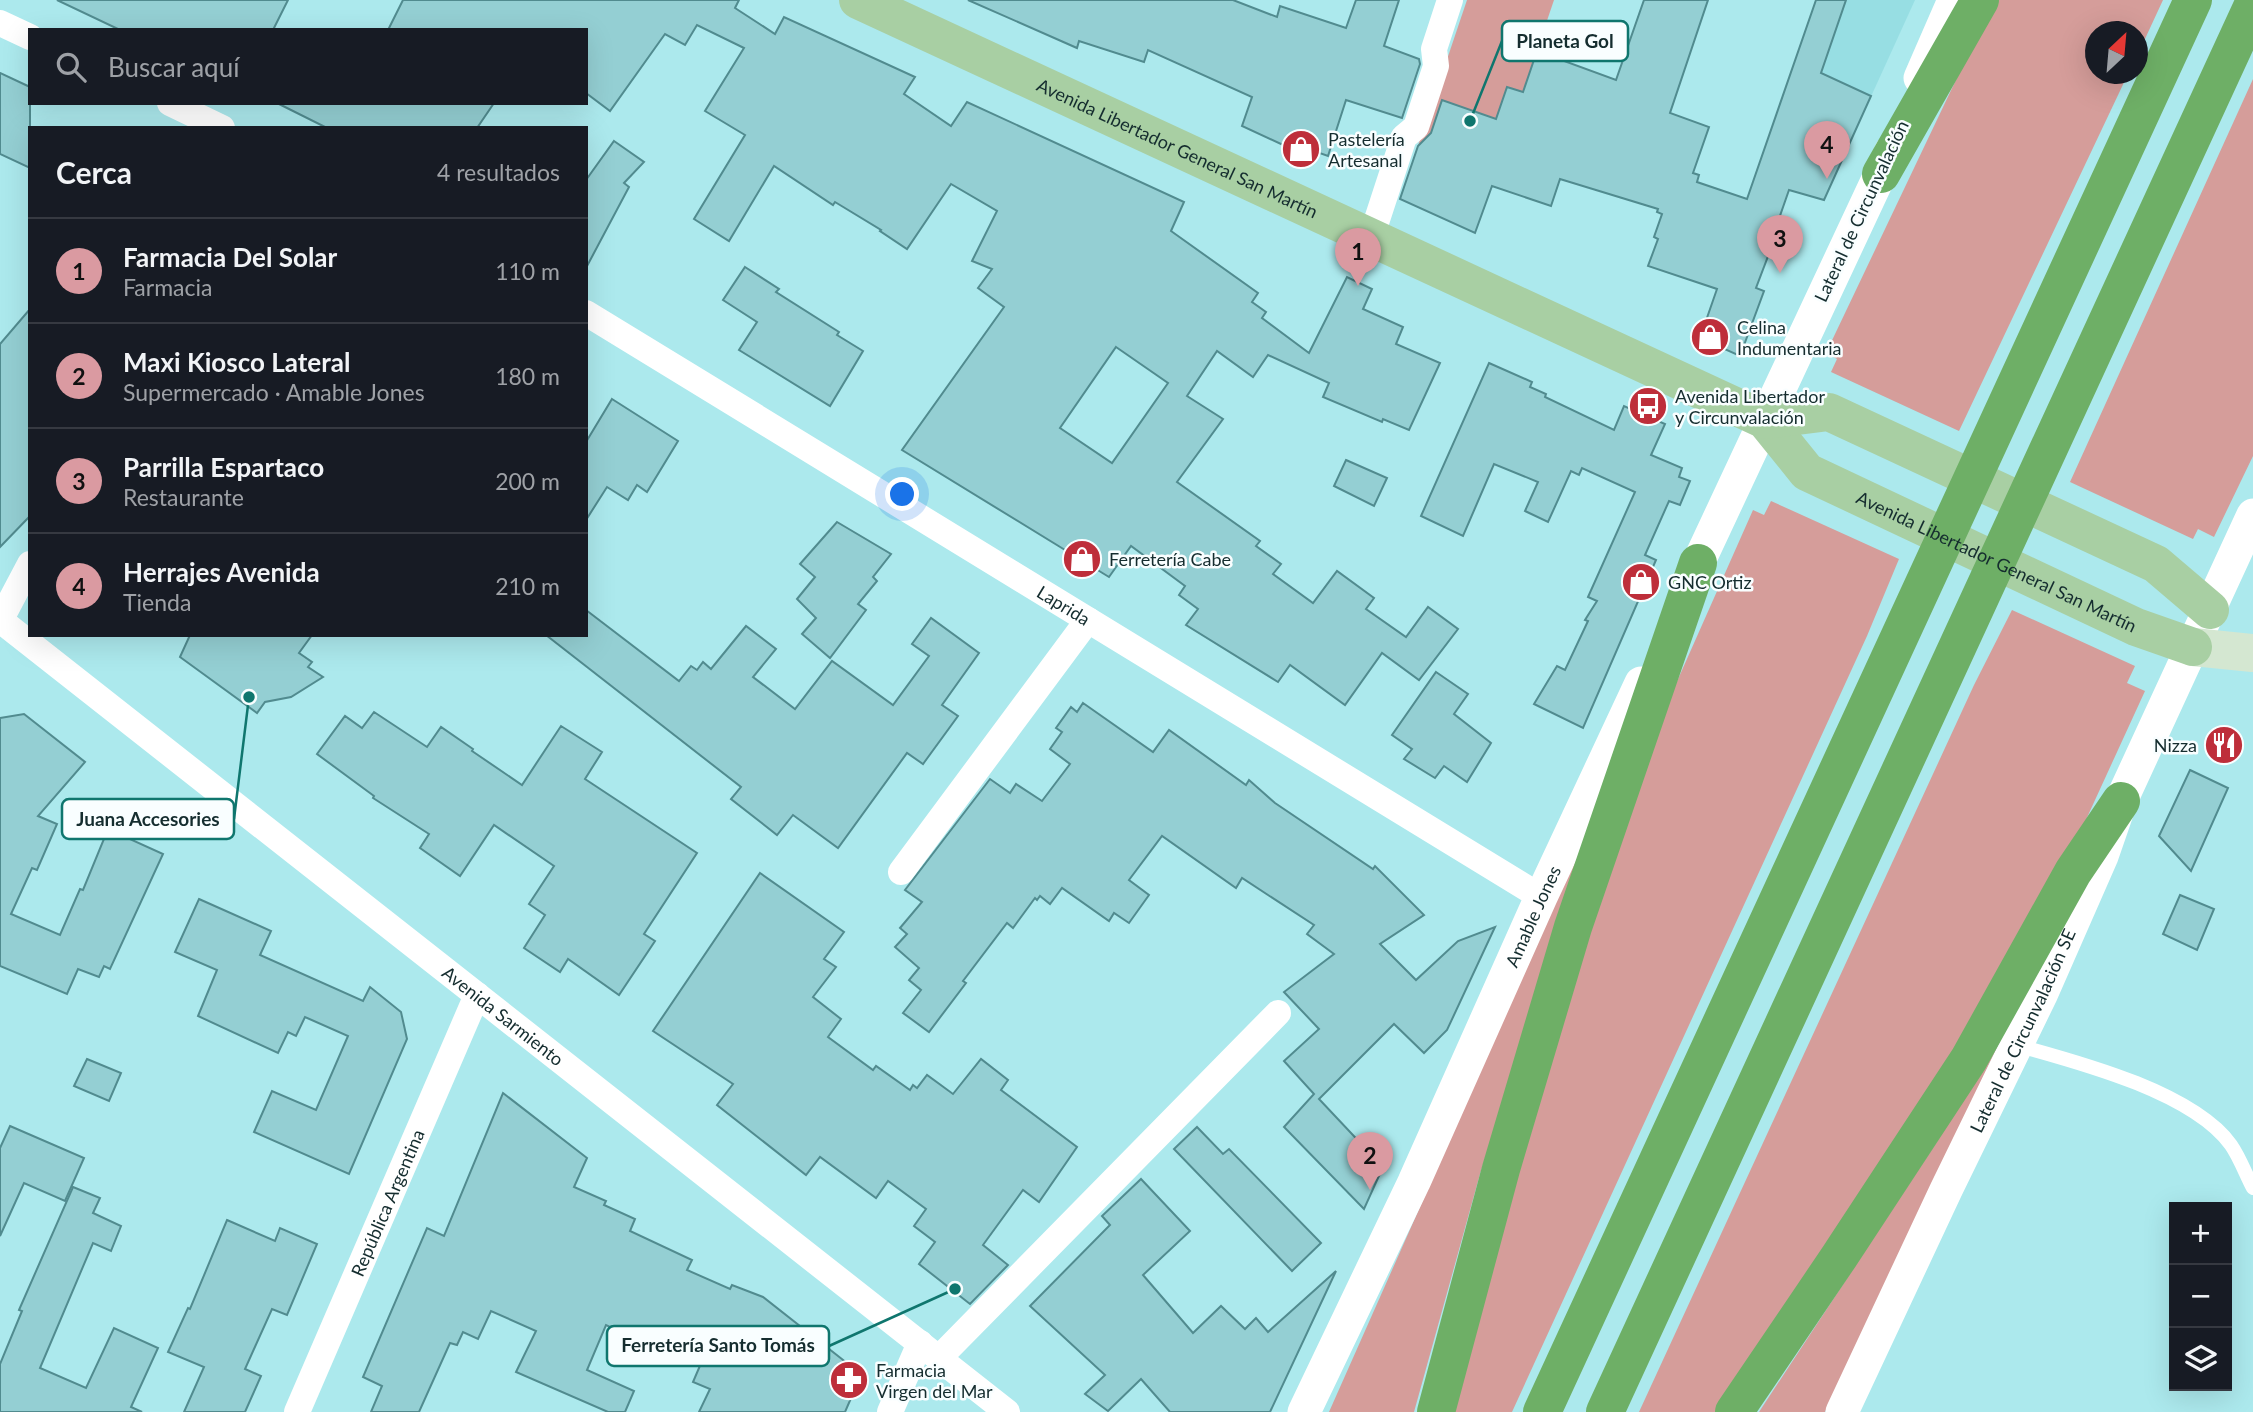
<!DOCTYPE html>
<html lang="es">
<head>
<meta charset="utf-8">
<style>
  body { margin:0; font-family:Lato,sans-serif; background:#242831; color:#f1f3f6 }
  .controls { position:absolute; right:21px; bottom:21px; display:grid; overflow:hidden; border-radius:0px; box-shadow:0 7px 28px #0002 }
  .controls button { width:63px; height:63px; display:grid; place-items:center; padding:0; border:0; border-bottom:2px solid #363941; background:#171b24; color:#f1f3f6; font:35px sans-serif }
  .compass { position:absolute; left:2085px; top:21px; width:63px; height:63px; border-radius:50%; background:#171b24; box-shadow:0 7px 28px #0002; rotate:26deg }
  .you { position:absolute; left:903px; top:495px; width:24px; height:24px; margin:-18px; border:5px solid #fff; border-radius:50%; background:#1a73e8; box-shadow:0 0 0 10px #1a73e833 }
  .badge { display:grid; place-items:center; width:46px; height:46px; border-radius:50%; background:#da9aa1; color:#111; font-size:23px; font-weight:700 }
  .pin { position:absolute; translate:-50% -58px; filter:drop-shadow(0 2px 4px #0008) }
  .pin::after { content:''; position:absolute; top:37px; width:24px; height:21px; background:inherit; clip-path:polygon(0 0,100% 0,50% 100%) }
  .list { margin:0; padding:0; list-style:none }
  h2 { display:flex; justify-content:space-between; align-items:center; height:91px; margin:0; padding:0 28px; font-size:30px }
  h2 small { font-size:23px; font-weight:400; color:#9ea1a6 }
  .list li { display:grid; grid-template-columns:46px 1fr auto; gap:21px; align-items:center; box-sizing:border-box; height:105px; padding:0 28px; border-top:2px solid #363941 }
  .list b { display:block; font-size:26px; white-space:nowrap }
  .list p { margin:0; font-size:23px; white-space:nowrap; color:#9ea1a6 }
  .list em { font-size:23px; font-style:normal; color:#9ea1a6 }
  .icon { flex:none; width:38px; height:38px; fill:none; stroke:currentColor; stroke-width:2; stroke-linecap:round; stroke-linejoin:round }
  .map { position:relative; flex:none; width:2253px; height:1412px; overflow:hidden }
  .search { position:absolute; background:#171b24; box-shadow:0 7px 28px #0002; left:28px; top:28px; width:560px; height:77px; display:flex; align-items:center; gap:18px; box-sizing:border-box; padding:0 24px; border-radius:0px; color:#9ea1a6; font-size:26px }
  .panel { position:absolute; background:#171b24; box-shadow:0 7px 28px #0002; left:28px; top:126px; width:560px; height:511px; border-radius:0px }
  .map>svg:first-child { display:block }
  .built { fill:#97dee3 }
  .green { fill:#d59d9a }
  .building { fill:#94cfd3; stroke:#518b8f; stroke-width:2; fill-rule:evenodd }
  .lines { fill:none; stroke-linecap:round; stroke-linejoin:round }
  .service { stroke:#fff; stroke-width:14 }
  .minor { stroke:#fff; stroke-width:26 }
  .tertiary { stroke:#fff; stroke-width:33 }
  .secondary { stroke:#d4e7d1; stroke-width:38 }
  .primary { stroke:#a8cfa3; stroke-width:38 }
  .motorway { stroke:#6eaf66; stroke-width:38 }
  .labels { text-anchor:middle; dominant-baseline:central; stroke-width:5; stroke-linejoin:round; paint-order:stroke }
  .poi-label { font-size:18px; fill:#152d2f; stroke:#f9feff; text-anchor:start }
  .street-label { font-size:18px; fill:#152d2f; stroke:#f9feff }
  .leader { fill:none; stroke:#0f766e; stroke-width:2.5 }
  .callout-dot { fill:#0f766e; stroke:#f9feff; stroke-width:2.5 }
  .callout { fill:#f9feff; stroke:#0f766e; stroke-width:2.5 }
  .callout-label { font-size:19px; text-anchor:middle; font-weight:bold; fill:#152d2f }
</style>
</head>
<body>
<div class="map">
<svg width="2253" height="1412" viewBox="0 0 2253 1412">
  <rect width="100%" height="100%" fill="#ace9ed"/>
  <path class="built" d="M1816 0H1915L1848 147 1773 126Z"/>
  <g class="green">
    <path d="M1467 0H1554L1475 233 1400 199Z"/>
    <path d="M1994 0H2163L2138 54V32H2096V74H2128L1959 431 1831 372 1837 359 1826 353Z"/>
    <path d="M2253 79V456L2214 537 2198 529 2193 539 2070 482Z"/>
    <path d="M1771 501 1899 559 1867 636 1512 1412H1450L1551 1039 1667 704 1753 510 1764 515Z"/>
    <path d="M2012 610 2135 666 2127 683 2145 691 2068 859 1967 1045 1722 1412H1639L1974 685Z"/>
    <path d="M1590 824 1480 1174 1414 1412H1329Z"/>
    <path d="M2021 997 1825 1412H1759L1940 1137Z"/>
  </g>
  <g class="building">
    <path d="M57 0H288L273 30H120Z"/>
    <path d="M403 0H739L735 8 775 34 784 17 915 77 904 94 951 126 967 102 1184 202 1171 231 1258 293 1252 302 1266 312 1262 318 1309 353 1347 277 1372 289 1363 309 1403 327 1396 344 1440 363 1409 430 1383 419 1382 422 1323 397 1329 383 1268 355 1253 377 1217 351 1187 396 1223 419 1177 482 1260 541 1256 546 1281 564 1273 574 1313 603 1337 571 1374 598 1366 609 1406 637 1428 607 1458 629 1419 680 1382 653 1345 705 1290 665 1278 682 1186 625 1198 609 1179 595 1185 586 1131 546 1109 577 902 450 1004 307 978 288 992 269 972 261 997 211 951 184 907 249 880 231 881 230 835 202 833 205 774 166 729 241 694 219 745 135 705 111 744 48 697 25 685 45 665 34 610 111 586 93V30H388ZM1116 347 1168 383 1112 463 1060 428Z"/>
    <path d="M968 0H1233L1277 17 1280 6 1346 28 1356 0H1399L1384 46 1419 59 1420 64 1402 118 1346 100 1328 156 1317 152 1309 157 1242 126 1252 97 1148 50 1144 62 1079 41 1077 48Z"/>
    <path d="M1644 0H1708L1670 113 1709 127 1693 173 1699 175 1697 182 1747 199 1816 0H1846L1821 73 1871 96 1824 200 1789 190 1768 250 1770 251 1756 288 1764 291 1740 356 1700 338 1717 289 1648 266 1658 239 1654 237 1662 214 1657 212 1658 209 1560 179 1551 206 1492 186 1475 233 1400 199 1418 146 1431 133 1442 100 1496 119 1507 87 1523 92 1537 51 1616 80Z"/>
    <path d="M0 73 30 87V168L0 154Z"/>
    <path d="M277 103H494L477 128H327Z"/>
    <path d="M614 141 644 162 624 183 629 187 586 268V180Z"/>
    <path d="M745 267 779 289 776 292 839 332 837 335 863 351 830 406 739 350 757 322 723 300Z"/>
    <path d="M30 309V516L0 547V344Z"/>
    <path d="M1489 363 1532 382 1530 387 1546 394 1545 397 1614 430 1624 406 1665 424 1651 455 1682 468 1679 477 1690 481 1680 505 1669 501 1645 555 1656 560 1583 728 1534 704 1557 666 1565 670 1588 621 1585 620 1597 601 1588 597 1635 492 1582 468 1579 475 1571 471 1548 522 1525 511 1538 482 1494 464 1463 536 1421 516Z"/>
    <path d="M612 399 678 441 647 492 637 485 628 500 607 487 586 520V442Z"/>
    <path d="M1346 460 1387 478 1374 506 1334 486Z"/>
    <path d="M837 522 891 554 873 577 877 581 858 604 866 610 830 658 802 634 816 618 797 599 815 577 800 564Z"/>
    <path d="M586 610 679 681 691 666 697 670 703 662 711 669 746 626 776 649 753 677 795 709 832 661 893 705 929 656 912 644 931 618 979 653 942 705 958 716 923 764 907 753 838 848 793 815 777 835 731 799 741 787 546 635H586Z"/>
    <path d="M190 635H312L299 653 312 662 308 667 323 677 291 697 265 702 257 713 180 657Z"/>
    <path d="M1436 672 1468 694 1454 714 1491 743 1467 782 1444 766 1435 778 1404 759 1412 749 1392 735Z"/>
    <path d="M1083 703 1153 752 1169 730 1246 785 1249 780 1275 803 1373 869 1375 866 1424 915 1380 944 1416 980 1458 941 1495 927 1447 1030 1424 1053 1394 1024 1319 1099 1383 1167 1364 1209 1284 1127 1314 1094 1284 1061 1319 1029 1284 992 1334 954 1307 934 1314 925 1242 878 1236 888 1162 836 1129 880 1149 895 1129 923 1114 913 1109 921 1062 888 1050 904 1040 896 1037 900 1035 898 1013 928 1007 923 963 981 966 983 929 1032 903 1013 921 990 909 980 919 968 895 947 907 934 900 928 922 902 905 890 990 779 1010 793 1016 784 1042 801 1070 764 1050 749 1062 732 1056 728 1071 707 1077 712Z"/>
    <path d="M374 712 427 747 441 727 473 749 472 751 522 785 561 726 602 752 585 779 697 853 644 934 655 941 619 995 568 959 560 972 524 948 545 915 529 904 554 866 494 825 460 876 420 848 429 834 373 798 374 796 317 754 345 716 362 728Z"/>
    <path d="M24 714 85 762 38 816 57 824 37 870 32 868 11 914 60 935 80 889 83 890 108 829 163 854 110 969 104 966 99 977 78 969 67 994 0 966V718Z"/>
    <path d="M2190 770 2228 788 2191 871 2159 836Z"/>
    <path d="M760 873 844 932 824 959 836 967 813 997 841 1019 828 1037 873 1070 876 1066 910 1090 913 1085 917 1088 927 1075 953 1094 981 1059 1008 1080 1001 1090 1077 1147 1039 1202 1023 1190 983 1245 1008 1265 970 1304 919 1264 935 1242 914 1226 926 1209 888 1181 876 1198 820 1157 806 1175 717 1105 733 1084 653 1031Z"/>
    <path d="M2180 895 2214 909 2197 950 2163 934Z"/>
    <path d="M199 899 271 931 260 955 363 1001 370 987 401 1012 407 1039 349 1174 254 1132 272 1091 316 1110 348 1036 305 1017 296 1036 288 1032 278 1053 198 1016 217 970 175 952Z"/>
    <path d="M87 1059 121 1073 109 1101 74 1086Z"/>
    <path d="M503 1093 587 1158 574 1187 606 1201 604 1205 635 1219 630 1231 692 1260 687 1270 730 1289 732 1285 763 1297 852 1367 855 1389 845 1412H699L710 1389 693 1382 708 1347 662 1327 655 1344 647 1340 646 1343 606 1325 587 1370 634 1391 625 1412H608L516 1372 536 1331 491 1311 478 1339 463 1332 457 1345 450 1343 419 1412H371L382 1386 363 1377 427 1228 444 1236Z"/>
    <path d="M10 1126 84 1158 65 1201 24 1183 0 1236V1148Z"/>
    <path d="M1197 1127 1223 1154 1229 1149 1321 1243 1292 1271 1174 1149Z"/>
    <path d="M1141 1179 1190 1231 1143 1275 1193 1333 1221 1306 1245 1329 1256 1318 1268 1332 1336 1271 1270 1412H1170L1141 1379 1108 1411 1085 1394 1105 1375 1030 1306 1110 1225 1102 1216Z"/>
    <path d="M73 1187 100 1198 93 1213 121 1226 111 1251 93 1243 40 1368 86 1388 114 1328 158 1348 131 1407 142 1412H0V1364L22 1311 19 1310Z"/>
    <path d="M227 1220 275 1241 280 1228 317 1244 287 1315 272 1309 245 1369 261 1376 245 1412H184L204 1367 168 1352 188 1308 190 1309Z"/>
  </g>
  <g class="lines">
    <path class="service" d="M2016 1045C2078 1062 2193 1092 2231 1145 2240 1158 2246 1175 2253 1188"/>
    <g class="minor">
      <path d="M0 23 30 37"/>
      <path d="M170 103 222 128"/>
      <path d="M1371 238 1404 137 1416 127 1436 66 1434 49 1450 0"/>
      <path id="s1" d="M586 313 1541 897"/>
      <path id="s2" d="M0 620 1007 1412"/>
      <path d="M0 621 30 564"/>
      <path d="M901 872 1088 620"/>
      <path d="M939 1358 1278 1013"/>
      <path id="s3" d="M297 1412 477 995"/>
      <path d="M890 1412 920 1343"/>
    </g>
    <g class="tertiary">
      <path d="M1920 78 1954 0"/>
      <path d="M1687 587 1891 151"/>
      <path id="s4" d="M1304 1412 1414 1182 1541 897 1641 683"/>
      <path id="s5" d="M1842 1412 1946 1190 2041 995 2102 856 2121 801 2253 515"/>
    </g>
    <path class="secondary" d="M2193 647 2253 653"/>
    <g class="primary">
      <path id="s6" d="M858 0 1765 420 1807 472 2136 627 2193 647"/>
      <path d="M1765 420 1829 412 2156 564 2210 610"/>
    </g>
    <g class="motorway">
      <path d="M1881 174 1980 0"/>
      <path d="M1436 1412 1501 1169 1573 927 1698 563"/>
      <path d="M1542 1412 2193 0"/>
      <path d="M1605 1412 2253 5"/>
      <path d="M1734 1412 1839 1257 1969 1059 2073 872 2121 801"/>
    </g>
  </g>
  <defs>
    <g id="shop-disc" transform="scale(2.0125)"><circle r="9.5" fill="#be2e3a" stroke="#f9feff"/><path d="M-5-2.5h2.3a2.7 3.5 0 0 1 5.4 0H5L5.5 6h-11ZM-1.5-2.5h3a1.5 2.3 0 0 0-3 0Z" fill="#fff"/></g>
    <g id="bus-disc" transform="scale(2.0125)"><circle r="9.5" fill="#be2e3a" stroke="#f9feff"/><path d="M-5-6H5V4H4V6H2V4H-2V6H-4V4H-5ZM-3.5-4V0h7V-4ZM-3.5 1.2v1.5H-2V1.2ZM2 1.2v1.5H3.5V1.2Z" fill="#fff"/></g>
    <g id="restaurant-disc" transform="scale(2.0125)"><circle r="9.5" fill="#be2e3a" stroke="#f9feff"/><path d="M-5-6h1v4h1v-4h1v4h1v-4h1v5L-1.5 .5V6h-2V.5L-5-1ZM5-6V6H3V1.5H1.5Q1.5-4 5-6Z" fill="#fff"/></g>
    <g id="pharmacy-disc" transform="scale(2.0125)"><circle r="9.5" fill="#be2e3a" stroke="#f9feff"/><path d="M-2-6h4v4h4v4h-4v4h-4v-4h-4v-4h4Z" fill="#fff"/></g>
  </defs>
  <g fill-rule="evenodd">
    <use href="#shop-disc" x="1301" y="149"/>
    <use href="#shop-disc" x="1710" y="337"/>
    <use href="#bus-disc" x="1648" y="406"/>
    <use href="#shop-disc" x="1082" y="559"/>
    <use href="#shop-disc" x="1641" y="582"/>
    <use href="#restaurant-disc" x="2224" y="745"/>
    <use href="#pharmacy-disc" x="849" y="1380"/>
  </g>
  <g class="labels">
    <g class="poi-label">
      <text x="1328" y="139">Pastelería<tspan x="1328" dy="21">Artesanal</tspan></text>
      <text x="1737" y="327">Celina<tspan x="1737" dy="21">Indumentaria</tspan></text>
      <text x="1675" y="396">Avenida Libertador<tspan x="1675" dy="21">y Circunvalación</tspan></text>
      <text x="1109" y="559">Ferretería Cabe</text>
      <text x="1668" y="582">GNC Ortiz</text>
      <text x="2197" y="745" text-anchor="end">Nizza</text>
      <text x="876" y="1370">Farmacia<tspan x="876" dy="21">Virgen del Mar</tspan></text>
    </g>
    <g class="street-label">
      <text stroke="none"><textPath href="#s6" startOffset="352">Avenida Libertador General San Martín</textPath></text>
      <text transform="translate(1861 211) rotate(-65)">Lateral de Circunvalación</text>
      <text stroke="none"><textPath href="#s6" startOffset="1276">Avenida Libertador General San Martín</textPath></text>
      <text stroke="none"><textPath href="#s1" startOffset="560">Laprida</textPath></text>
      <text stroke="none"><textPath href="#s4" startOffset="546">Amable Jones</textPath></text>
      <text stroke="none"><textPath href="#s2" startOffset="640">Avenida Sarmiento</textPath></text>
      <text stroke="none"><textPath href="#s5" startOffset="422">Lateral de Circunvalación SE</textPath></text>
      <text stroke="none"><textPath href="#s3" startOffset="228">República Argentina</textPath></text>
    </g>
  </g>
  <path class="leader" d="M1470 121L1502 41M249 697L234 819M955 1289L829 1346"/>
  <g class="callout-dot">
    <circle cx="1470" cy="121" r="7"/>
    <circle cx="249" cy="697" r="7"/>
    <circle cx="955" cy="1289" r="7"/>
  </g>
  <g class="callout">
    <rect x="1502" y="21" width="126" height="40" rx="7"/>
    <rect x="62" y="799" width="172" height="40" rx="7"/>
    <rect x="607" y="1326" width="222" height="40" rx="7"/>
  </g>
  <g class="callout-label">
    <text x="1565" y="48">Planeta Gol</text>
    <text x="148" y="826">Juana Accesories</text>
    <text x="718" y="1352">Ferretería Santo Tomás</text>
  </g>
</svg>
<div class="controls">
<button>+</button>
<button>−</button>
<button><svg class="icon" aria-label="layers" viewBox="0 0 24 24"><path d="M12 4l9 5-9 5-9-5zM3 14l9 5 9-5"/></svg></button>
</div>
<svg class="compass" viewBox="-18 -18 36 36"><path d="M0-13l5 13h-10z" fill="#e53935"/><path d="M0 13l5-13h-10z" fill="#9ea1a6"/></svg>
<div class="you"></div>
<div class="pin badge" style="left:1358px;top:286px">1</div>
<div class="pin badge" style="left:1370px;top:1190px">2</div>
<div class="pin badge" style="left:1780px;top:273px">3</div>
<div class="pin badge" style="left:1827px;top:179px">4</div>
<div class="search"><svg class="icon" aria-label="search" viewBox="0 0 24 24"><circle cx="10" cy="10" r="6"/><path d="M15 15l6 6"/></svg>Buscar aquí</div>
<section class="panel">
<h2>Cerca<small>4 resultados</small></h2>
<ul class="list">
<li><span class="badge">1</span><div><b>Farmacia Del Solar</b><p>Farmacia</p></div><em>110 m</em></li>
<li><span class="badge">2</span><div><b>Maxi Kiosco Lateral</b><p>Supermercado · Amable Jones</p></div><em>180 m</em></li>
<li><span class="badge">3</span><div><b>Parrilla Espartaco</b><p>Restaurante</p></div><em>200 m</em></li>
<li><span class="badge">4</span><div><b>Herrajes Avenida</b><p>Tienda</p></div><em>210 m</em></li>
</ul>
</section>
</div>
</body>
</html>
